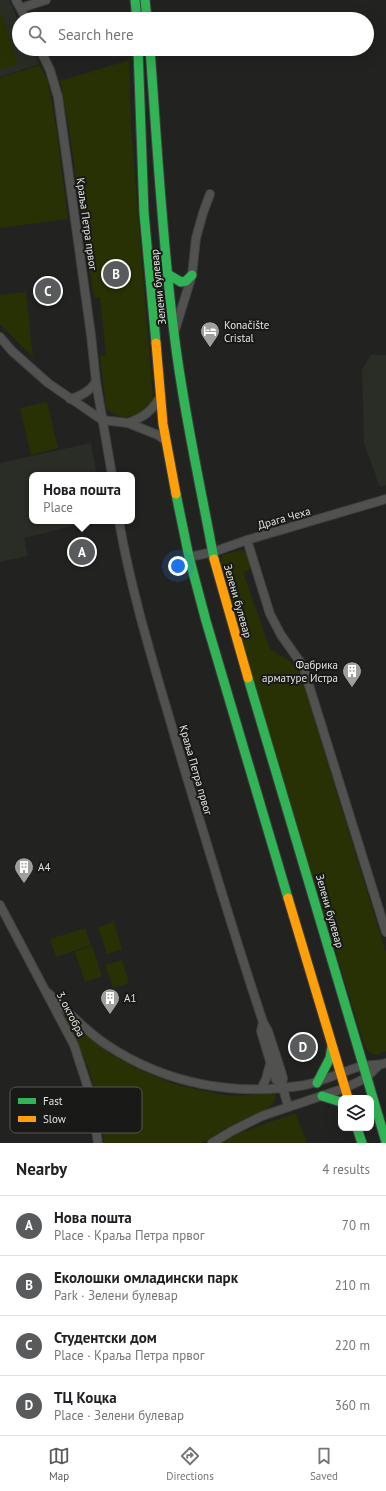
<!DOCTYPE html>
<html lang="en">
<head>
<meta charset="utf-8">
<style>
  body { margin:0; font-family:"PT Sans",sans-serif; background:#f6f6f6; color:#202124 }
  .controls { position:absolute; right:12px; bottom:12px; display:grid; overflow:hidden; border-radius:8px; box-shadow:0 4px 16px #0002 }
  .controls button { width:36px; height:36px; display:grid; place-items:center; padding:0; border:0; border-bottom:1px solid #e0e0e0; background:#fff; color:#202124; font:20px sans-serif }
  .you { position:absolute; left:178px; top:566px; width:14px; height:14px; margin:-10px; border:3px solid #fff; border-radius:50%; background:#1a73e8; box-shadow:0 0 0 6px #1a73e833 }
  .badge { display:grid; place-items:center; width:26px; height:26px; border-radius:50%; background:#595a5b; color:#fff; font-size:13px; font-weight:700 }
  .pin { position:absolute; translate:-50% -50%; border:2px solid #fff; box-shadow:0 1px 4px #0006 }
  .popup { position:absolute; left:29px; top:472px; width:106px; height:52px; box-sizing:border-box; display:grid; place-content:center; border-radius:8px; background:#fff; filter:drop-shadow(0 1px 3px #0005); font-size:13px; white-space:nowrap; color:#757577 }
  .popup b { font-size:15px; color:#202124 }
  .popup::after { content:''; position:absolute; left:50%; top:100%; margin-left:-8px; border:8px solid transparent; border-top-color:#fff }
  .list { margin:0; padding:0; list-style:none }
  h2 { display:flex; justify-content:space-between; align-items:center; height:52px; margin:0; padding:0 16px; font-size:17px }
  h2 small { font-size:13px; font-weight:400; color:#757577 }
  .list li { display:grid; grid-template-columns:26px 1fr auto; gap:12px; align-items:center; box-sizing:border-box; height:60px; padding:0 16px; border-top:1px solid #e0e0e0 }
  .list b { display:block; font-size:15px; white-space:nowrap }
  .list p { margin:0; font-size:13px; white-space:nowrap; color:#757577 }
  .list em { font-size:13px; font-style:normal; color:#757577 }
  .icon { flex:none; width:22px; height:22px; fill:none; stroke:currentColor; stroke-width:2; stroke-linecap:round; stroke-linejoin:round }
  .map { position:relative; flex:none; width:386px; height:1143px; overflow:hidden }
  .search { position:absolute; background:#fff; box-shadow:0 4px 16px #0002; left:12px; right:12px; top:12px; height:44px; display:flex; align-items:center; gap:10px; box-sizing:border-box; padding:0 14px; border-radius:22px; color:#757577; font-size:15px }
  .sheet { height:292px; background:#fff }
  nav { display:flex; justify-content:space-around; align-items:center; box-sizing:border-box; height:56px; border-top:1px solid #e0e0e0; background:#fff; font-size:11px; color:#757577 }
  nav a { display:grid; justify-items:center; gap:2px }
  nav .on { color:#595a5b }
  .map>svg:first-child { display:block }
  .built { fill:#2a2d25 }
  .green { fill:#283104 }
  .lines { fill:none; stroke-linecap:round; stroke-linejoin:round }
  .street-casing { stroke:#3f3f3e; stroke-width:10 }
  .fast-casing { stroke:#3f3f3e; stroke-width:11 }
  .slow-casing { stroke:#3f3f3e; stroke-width:11 }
  .street { stroke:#515250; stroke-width:8 }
  .fast { stroke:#30b455; stroke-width:9 }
  .slow { stroke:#ff9f0a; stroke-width:9 }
  .labels { text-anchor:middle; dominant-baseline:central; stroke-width:4; stroke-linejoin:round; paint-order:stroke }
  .street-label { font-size:11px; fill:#e2e3e1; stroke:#191a17 }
  .poi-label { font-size:11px; fill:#e2e3e1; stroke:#191a17; text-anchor:start }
  .key { fill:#191a17; stroke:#555654; stroke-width:1 }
  .key-label { font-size:11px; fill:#e2e3e1 }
</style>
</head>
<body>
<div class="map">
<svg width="386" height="1143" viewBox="0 0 386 1143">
  <rect width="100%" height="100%" fill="#222321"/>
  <g class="built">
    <path d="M0 0H9L19 22V49H32L39 64 0 77Z"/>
    <path d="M371 355H386V485L380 487 364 443 362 370Z"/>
    <path d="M91 443 97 475H32V521H93L24 538 28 556 0 562V463Z"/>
  </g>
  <g class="green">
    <path d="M0 14H2L18 64 0 69Z"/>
    <path d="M129 60 131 128 153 399C140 417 124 424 106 408L100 356 106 355 100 297H94L85 239 91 238 88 212 81 213 68 122 60 81Z"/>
    <path d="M40 65 48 82 56 126 68 219 0 228V78Z"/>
    <path d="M26 292 33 357 0 324V295Z"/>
    <path d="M47 402 58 448 31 455 20 408Z"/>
    <path d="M242 550C250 554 251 562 249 570L243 572 270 649 290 661 298 669 302 679 386 953V1051L376 1055 369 1052 364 1044 221 576 220 566 222 555Z"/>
    <path d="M114 922 122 949 107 954 98 927Z"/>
    <path d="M85 928 91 945 56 957 50 939Z"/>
    <path d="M92 946 102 976 85 982 75 952Z"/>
    <path d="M122 960 129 983 113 988 105 965Z"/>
    <path d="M64 1015 107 1051 123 1061 154 1076 177 1085 224 1095 234 1096 275 1093C276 1100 273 1104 267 1109L225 1129 202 1143H104L99 1108 88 1067Z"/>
    <path d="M295 1113 307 1143H218L234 1135Z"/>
  </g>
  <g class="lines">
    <g class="street-casing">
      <g id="street">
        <path d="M16 0 26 19"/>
        <path d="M21 8 46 0"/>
        <path d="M40 49 50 70 58 97 91 335 96 382 112 475"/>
        <path d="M175 330 192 275 196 238 203 213 210 194"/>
        <path d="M0 337 12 351 48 383 102 420 128 423 158 435 166 441"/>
        <path d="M70 399C81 396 89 392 96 382"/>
        <path d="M128 423C144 417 151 412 160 397"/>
        <path d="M119 521C132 596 155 668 176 741 204 835 232 929 263 1022L268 1031 281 1071 283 1078 282 1085 288 1106"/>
        <path d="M247 540 270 614 281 635 303 666 386 932"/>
        <path d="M189 557 213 552 247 540 386 499"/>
        <path d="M0 905 74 1045 91 1097 98 1143"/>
        <path d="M48 993C67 1010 85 1031 107 1045 166 1084 235 1097 305 1085 324 1081 343 1071 362 1066 371 1064 377 1066 386 1063"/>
        <path d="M263 1022 261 1031 273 1071 276 1080 282 1085"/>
        <path d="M261 1089 266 1079 270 1064"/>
        <path d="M212 1143 232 1131 262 1116 345 1088 366 1078 378 1066"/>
      </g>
    </g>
    <g class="fast-casing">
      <g id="fast">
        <path d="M135 0 137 19"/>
        <path d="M145 0 147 19"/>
        <path d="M138 49 144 213 156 343"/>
        <path d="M150 49C157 143 162 238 174 333 183 408 200 484 214 559"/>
        <path d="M169 275 181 282 186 281 192 275"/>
        <path d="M176 494 189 557 206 621 288 898"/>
        <path d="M248 678 386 1142"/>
        <path d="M317 1083 330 1058 332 1046"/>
        <path d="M322 1096 341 1102"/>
        <path d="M357 1128 362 1143"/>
      </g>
    </g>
    <g class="slow-casing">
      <g id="slow">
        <path d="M156 343 163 424 176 494"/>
        <path d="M214 559 248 678"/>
        <path d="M288 898 348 1098"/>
      </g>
    </g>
    <use href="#street" class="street"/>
    <use href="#fast" class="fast"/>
    <use href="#slow" class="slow"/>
  </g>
  <defs>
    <g id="hotel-pin" transform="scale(1)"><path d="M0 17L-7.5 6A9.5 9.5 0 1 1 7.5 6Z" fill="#9fa09e" stroke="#191a17"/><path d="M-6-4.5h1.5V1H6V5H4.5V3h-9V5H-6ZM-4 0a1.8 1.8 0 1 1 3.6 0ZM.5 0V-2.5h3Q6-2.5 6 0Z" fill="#fff"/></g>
    <g id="building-pin" transform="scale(1)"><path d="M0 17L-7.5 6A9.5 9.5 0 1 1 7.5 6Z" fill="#9fa09e" stroke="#191a17"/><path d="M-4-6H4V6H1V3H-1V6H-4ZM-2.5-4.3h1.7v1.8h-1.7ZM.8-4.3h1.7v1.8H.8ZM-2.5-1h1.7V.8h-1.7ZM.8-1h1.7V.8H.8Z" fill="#fff"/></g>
  </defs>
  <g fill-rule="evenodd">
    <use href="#hotel-pin" x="210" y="331"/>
    <use href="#building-pin" x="352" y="671"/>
    <use href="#building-pin" x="24" y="867"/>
    <use href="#building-pin" x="110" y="998"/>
  </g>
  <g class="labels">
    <g class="street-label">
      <text transform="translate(87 224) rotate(82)">Краља Петра првог</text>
      <text transform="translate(158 287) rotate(-96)">Зелени булевар</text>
      <text transform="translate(284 518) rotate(-16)">Драга Чеха</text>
      <text transform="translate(238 601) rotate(74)">Зелени булевар</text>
      <text transform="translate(196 770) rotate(74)">Краља Петра првог</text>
      <text transform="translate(330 911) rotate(74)">Зелени булевар</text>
      <text transform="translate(71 1014) rotate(63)">3. октобра</text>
    </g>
    <g class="poi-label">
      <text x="224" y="325">Konačište<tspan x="224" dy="13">Cristal</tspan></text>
      <text x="338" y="665" text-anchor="end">Фабрика<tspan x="338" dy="13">арматуре Истра</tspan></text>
      <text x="38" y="867">A4</text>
      <text x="124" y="998">A1</text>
    </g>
  </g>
  <rect x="10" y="1087" width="132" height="46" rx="6" class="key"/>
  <rect x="18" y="1098" width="18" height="6" fill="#30b455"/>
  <rect x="18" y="1116" width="18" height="6" fill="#ff9f0a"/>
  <g class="key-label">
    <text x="43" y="1105">Fast</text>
    <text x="43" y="1123">Slow</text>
  </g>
</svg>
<div class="controls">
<button><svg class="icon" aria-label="layers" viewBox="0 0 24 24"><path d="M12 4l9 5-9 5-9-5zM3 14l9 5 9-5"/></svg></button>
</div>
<div class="you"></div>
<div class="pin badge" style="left:82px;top:552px">A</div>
<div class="popup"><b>Нова пошта</b>Place</div>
<div class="pin badge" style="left:116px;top:274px">B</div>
<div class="pin badge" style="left:48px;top:291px">C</div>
<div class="pin badge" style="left:303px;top:1047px">D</div>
<div class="search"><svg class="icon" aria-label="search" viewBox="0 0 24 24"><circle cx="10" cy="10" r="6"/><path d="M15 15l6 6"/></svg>Search here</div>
</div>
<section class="sheet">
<h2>Nearby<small>4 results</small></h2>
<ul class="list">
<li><span class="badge">A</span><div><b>Нова пошта</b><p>Place · Краља Петра првог</p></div><em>70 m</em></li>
<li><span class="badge">B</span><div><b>Еколошки омладински парк</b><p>Park · Зелени булевар</p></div><em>210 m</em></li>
<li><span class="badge">C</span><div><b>Студентски дом</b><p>Place · Краља Петра првог</p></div><em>220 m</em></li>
<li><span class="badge">D</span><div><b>ТЦ Коцка</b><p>Place · Зелени булевар</p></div><em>360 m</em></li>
</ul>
</section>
<nav>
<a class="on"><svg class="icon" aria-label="map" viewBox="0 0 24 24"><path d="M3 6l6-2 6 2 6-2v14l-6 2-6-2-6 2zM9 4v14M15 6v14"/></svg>Map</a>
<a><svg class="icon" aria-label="directions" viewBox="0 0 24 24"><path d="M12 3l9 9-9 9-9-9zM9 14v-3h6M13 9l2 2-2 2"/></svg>Directions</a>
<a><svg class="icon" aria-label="saved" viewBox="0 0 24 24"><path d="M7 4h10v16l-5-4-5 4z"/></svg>Saved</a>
</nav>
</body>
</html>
